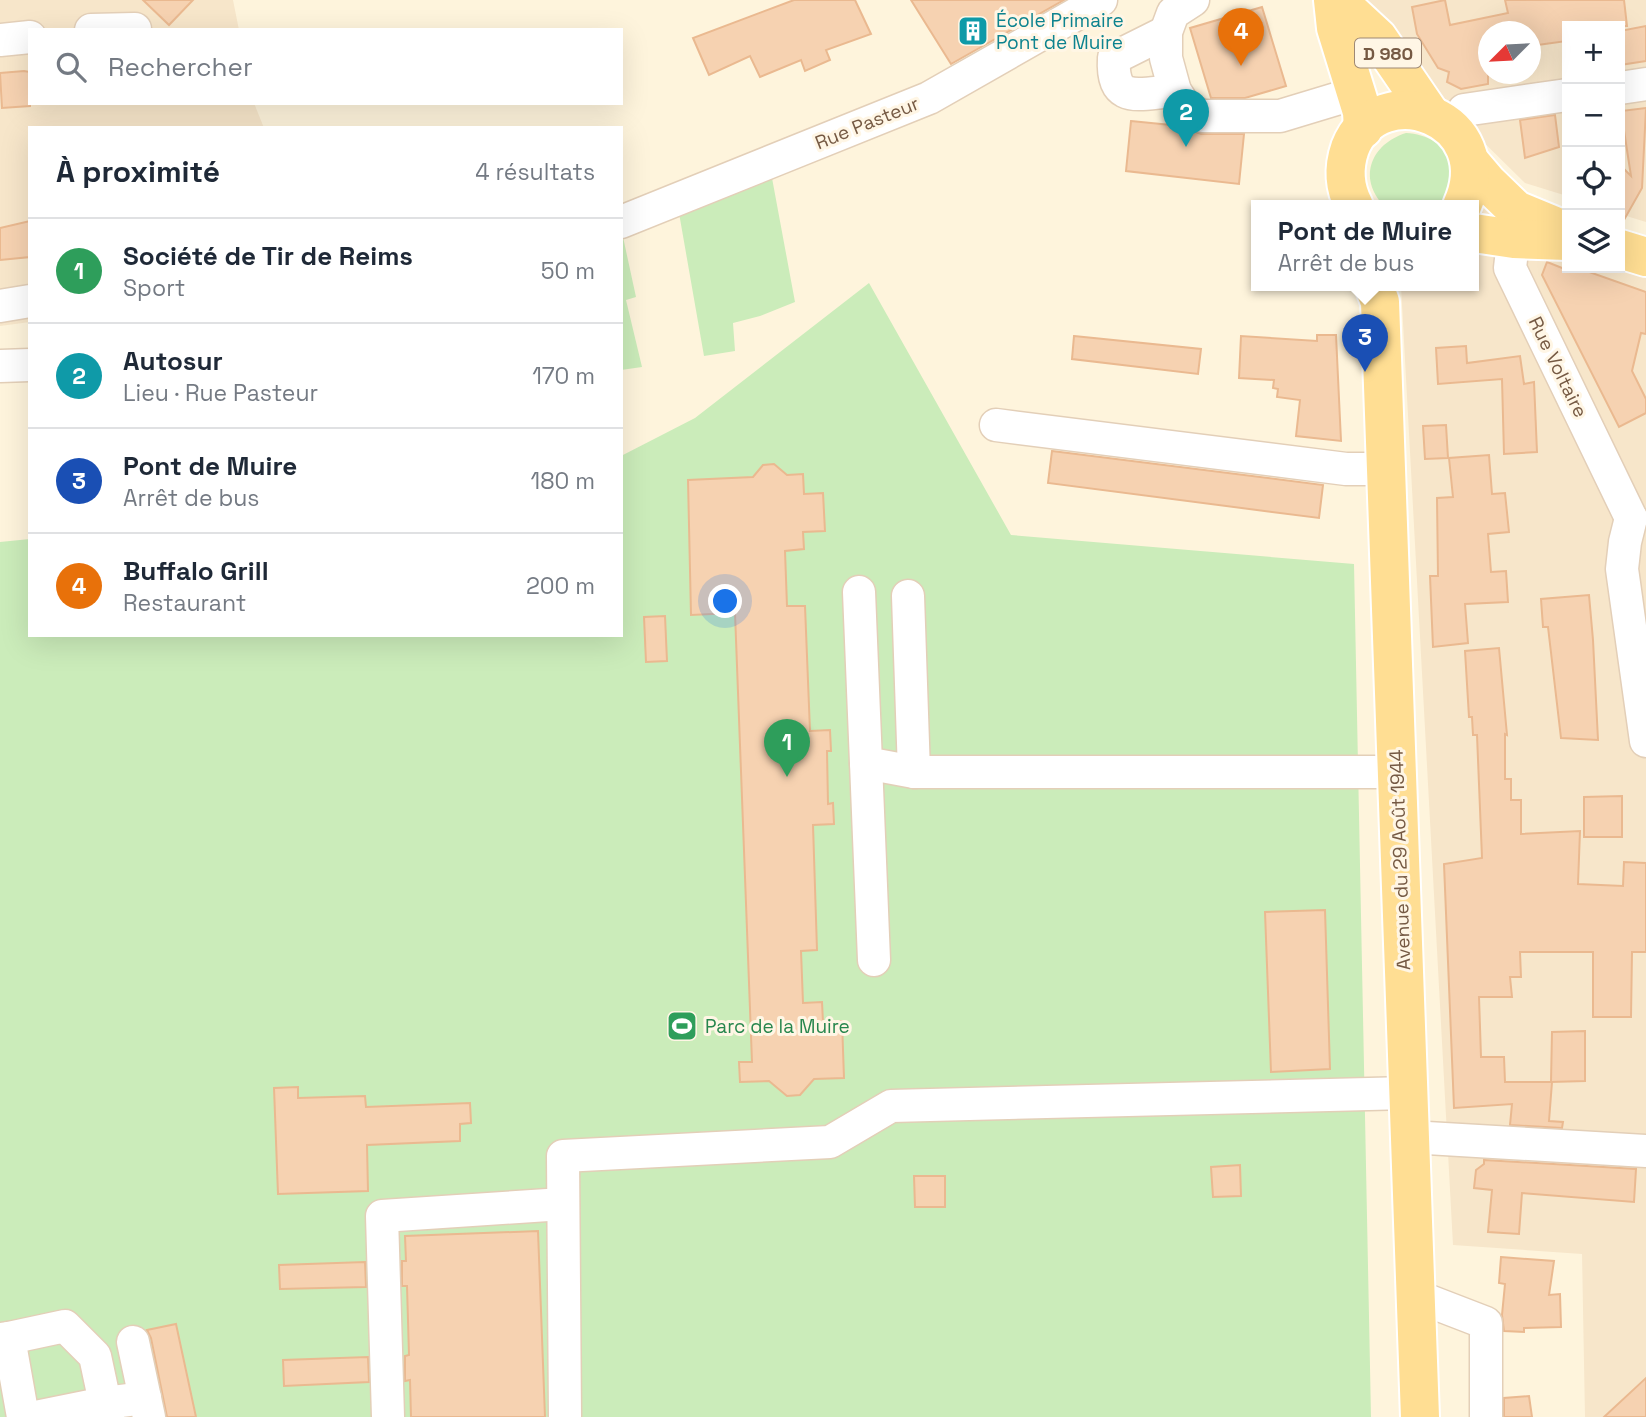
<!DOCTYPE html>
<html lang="fr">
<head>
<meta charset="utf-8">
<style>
  body { margin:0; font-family:"Space Grotesk",sans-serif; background:#f6f6f7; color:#1f2937 }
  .controls { position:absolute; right:21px; top:21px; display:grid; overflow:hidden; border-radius:0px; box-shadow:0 7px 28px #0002 }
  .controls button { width:63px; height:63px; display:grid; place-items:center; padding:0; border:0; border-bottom:2px solid #e0e1e3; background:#fff; color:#1f2937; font:35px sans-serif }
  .compass { position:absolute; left:1478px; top:21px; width:63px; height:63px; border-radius:50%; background:#fff; box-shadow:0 7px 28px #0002; rotate:246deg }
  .you { position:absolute; left:726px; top:602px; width:24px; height:24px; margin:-18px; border:5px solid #fff; border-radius:50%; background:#1a73e8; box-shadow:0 0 0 10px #1a73e833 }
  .badge { display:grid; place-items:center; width:46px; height:46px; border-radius:50%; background:#db2777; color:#fff; font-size:23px; font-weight:700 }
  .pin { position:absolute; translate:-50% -58px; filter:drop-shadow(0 2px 4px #0008) }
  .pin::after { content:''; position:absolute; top:37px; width:24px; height:21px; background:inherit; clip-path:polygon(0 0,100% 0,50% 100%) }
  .popup { position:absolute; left:1251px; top:200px; width:228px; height:91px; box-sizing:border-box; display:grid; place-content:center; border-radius:0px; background:#fff; filter:drop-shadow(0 2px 5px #0005); font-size:23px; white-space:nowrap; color:#747a83 }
  .popup b { font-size:26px; color:#1f2937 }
  .popup::after { content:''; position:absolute; left:50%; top:100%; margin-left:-14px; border:14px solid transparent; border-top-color:#fff }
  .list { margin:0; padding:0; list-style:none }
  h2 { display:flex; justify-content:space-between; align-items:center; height:91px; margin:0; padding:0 28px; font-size:30px }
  h2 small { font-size:23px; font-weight:400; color:#747a83 }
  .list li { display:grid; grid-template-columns:46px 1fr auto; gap:21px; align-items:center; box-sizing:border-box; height:105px; padding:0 28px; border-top:2px solid #e0e1e3 }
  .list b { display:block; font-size:26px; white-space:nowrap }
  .list p { margin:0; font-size:23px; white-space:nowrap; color:#747a83 }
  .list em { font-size:23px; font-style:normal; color:#747a83 }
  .icon { flex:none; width:38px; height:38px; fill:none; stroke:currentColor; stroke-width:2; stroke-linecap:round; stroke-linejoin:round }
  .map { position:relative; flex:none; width:1646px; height:1417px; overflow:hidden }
  .search { position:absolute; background:#fff; box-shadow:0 7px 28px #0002; left:28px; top:28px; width:595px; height:77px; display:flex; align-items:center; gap:18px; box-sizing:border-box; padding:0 24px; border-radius:0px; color:#747a83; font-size:26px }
  .panel { position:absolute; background:#fff; box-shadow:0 7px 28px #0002; left:28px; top:126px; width:595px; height:511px; border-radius:0px }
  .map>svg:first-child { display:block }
  .residential { fill:#f7e6ca; fill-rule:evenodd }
  .green { fill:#cbecba }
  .building { fill:#f6d2b1; stroke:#eab990; stroke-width:2 }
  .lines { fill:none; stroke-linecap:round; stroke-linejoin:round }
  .minor-casing { stroke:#e3cfb8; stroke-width:35 }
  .major-casing { stroke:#fff; stroke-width:42 }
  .minor { stroke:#fff; stroke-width:32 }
  .major { stroke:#ffde93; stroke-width:38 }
  .labels { text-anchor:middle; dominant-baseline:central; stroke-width:6; stroke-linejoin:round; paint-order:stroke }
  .shield { fill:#fff6e5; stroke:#9e8874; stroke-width:2 }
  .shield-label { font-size:18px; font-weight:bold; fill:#755943 }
  .culture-label { font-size:19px; fill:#0d838f; stroke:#fff6e5; text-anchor:start }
  .street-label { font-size:19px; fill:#755943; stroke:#fff6e5 }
  .leisure-label { font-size:19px; fill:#27864d; stroke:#fff6e5; text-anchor:start }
</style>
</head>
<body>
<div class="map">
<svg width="1646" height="1417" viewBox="0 0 1646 1417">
  <rect width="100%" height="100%" fill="#fef4dc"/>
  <g class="residential">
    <path d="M0 0H233L239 30H30V103H254L264 128H30V322L0 326Z"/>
    <path d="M1364 0H1646V222L1620 214V26H1567V196L1525 183 1405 65ZM1488 32H1530V74H1488Z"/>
    <path d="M1395 169 1567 222V268H1620L1646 247V1417H1585L1582 1254 1453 1245 1401 286H1474V206H1397Z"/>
  </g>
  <g class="green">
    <path d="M1406 133C1448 135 1469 174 1439 206H1384C1357 178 1371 144 1406 133Z"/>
    <path d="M772 178 795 302 760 316 733 323 735 351 704 356 679 213Z"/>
    <path d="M623 237 636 297 626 300 642 367 621 370V238Z"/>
    <path d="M869 283 1011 535 1354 564 1371 1417H0V542L30 539V635H621V456L695 418Z"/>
  </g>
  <g class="building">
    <path d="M143 0H193L169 25Z"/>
    <path d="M794 0H855L871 34 826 50 830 60 805 71 801 60 760 77 750 56 709 75 693 38Z"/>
    <path d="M911 0H1064L951 64Z"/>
    <path d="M1445 0 1450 25 1508 13 1505 0H1624L1627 26H1567V41L1530 46V32H1488V84L1461 89 1447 82 1449 72 1438 68 1417 34 1412 7Z"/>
    <path d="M1262 7 1286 86 1245 98H1211L1190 28Z"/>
    <path d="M1646 26V61L1620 65V31Z"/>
    <path d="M24 71 30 72V106L2 108 0 73Z"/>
    <path d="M1646 108 1642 188 1620 227V165L1631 176 1621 111Z"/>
    <path d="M1555 115 1559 147 1525 158 1520 120Z"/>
    <path d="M1131 121 1181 126 1201 134H1244L1239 184 1126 171Z"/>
    <path d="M30 221V257L0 260V228Z"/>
    <path d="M1547 262 1562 268H1578L1646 292V334L1641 333 1632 371 1646 399V413L1619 427 1542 275Z"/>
    <path d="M1317 335H1336L1341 441 1296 436 1300 400 1277 397 1278 389 1273 388 1274 380 1239 378 1241 336 1317 341Z"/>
    <path d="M1074 336 1201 349 1198 374 1072 359Z"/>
    <path d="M1466 346 1467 363 1520 356 1524 384 1534 382 1537 452 1504 454 1502 379 1438 384 1436 348Z"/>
    <path d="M1446 425 1448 458 1425 459 1423 426Z"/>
    <path d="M1052 451 1323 485 1319 518 1048 483Z"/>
    <path d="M1489 455 1492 494 1505 493 1509 532 1488 534 1491 572 1506 571 1508 602 1465 604 1468 643 1433 647 1430 576H1438L1437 498 1453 497 1449 458Z"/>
    <path d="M774 464 787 475 803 474 804 494 823 493 825 531 803 532 804 549 785 551 787 606H805L810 731 830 730 831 751H827L828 804 833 803 834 824 813 825 817 950 801 951 803 1003 822 1002 823 1022 842 1021 844 1078 814 1079 800 1095 787 1096 769 1081 740 1082 739 1062H752L735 613 691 615 688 480 753 477 763 465Z"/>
    <path d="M1589 595 1593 640 1598 740 1561 738 1548 627H1543L1541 599Z"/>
    <path d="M665 616 667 661 646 662 644 617Z"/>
    <path d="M1499 648 1507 735 1505 734V779H1511V800H1521V834L1580 831 1578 884 1623 886 1624 862 1646 863V952H1632L1631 1017H1593V952H1520L1521 977H1510L1512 997H1479L1481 1057H1504L1505 1082H1552L1549 1121 1563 1122 1562 1128 1510 1125 1512 1104 1454 1108 1444 864 1482 858 1477 735H1473L1472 717H1469L1465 651Z"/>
    <path d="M1622 796V837H1584V797Z"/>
    <path d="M1325 910 1330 1069 1271 1072 1265 912Z"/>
    <path d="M1585 1031V1081L1551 1082 1552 1032Z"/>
    <path d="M298 1087V1098L365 1096 366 1107 470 1103 471 1123 460 1124V1141L367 1145 368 1191 278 1194 274 1088Z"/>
    <path d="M1484 1160 1636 1169 1634 1202 1522 1193 1519 1234 1488 1232 1492 1190 1474 1188 1476 1170 1484 1164Z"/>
    <path d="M1240 1165 1241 1196 1213 1197 1211 1167Z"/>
    <path d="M914 1176H945V1207H915Z"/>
    <path d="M538 1231 545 1417H411L410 1380 405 1381V1356L409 1355 407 1286H402V1261H406L405 1236Z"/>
    <path d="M1501 1257 1554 1261 1549 1295 1560 1294 1561 1327 1524 1328V1332L1504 1331 1502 1315 1505 1284 1499 1283Z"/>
    <path d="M365 1262 366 1287 280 1289 279 1265Z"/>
    <path d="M176 1324 196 1417H167L151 1338 147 1330Z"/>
    <path d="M368 1357 369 1382 284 1386 283 1360Z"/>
    <path d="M1646 1378V1417H1604Z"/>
    <path d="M1529 1396 1532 1417H1504V1398Z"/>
  </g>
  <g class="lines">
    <g class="minor-casing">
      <g id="minor">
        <path d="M1193 0 1173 13 1166 32V58L1175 91 1186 108 1202 116H1280L1356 93"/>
        <path d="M91 30 135 29"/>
        <path d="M1166 32 1114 58C1111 106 1140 93 1175 91"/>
        <path d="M0 40 30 37"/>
        <path d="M1620 88 1646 84"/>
        <path d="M1453 128 1464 110 1567 95"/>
        <path d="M1516 215 1510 268 1631 518"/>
        <path d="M621 222 929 98 1101 0"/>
        <path d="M0 306 30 301"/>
        <path d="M0 366 30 365"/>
        <path d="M996 425 1346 469H1386"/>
        <path d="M1631 518 1625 542 1622 569 1646 741"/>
        <path d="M859 592 866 763 914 772"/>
        <path d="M908 596 914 772H1397"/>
        <path d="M866 763 874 960"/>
        <path d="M1410 1137 1646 1151"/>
        <path d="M1416 1296 1486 1323V1417"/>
        <path d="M9 1338 65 1326 95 1356 108 1417"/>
        <path d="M0 1339 9 1338 23 1417"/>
        <path d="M133 1342 149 1417"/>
        <path d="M36 1417 105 1403 145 1398"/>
        <path d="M388 1417 382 1216 563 1204"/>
        <path d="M565 1417 563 1156 830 1142 891 1106 1408 1093"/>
      </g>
    </g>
    <g class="major-casing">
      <g id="major">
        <path d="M1333 0 1336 28 1362 112 1363 129"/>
        <path d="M1337 0 1378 38 1430 114"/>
        <path d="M1471 163 1488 183 1516 210 1567 231"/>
        <path d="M1354 206C1344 187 1343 168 1350 148 1379 74 1502 117 1462 206"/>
        <path d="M1474 233 1514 239 1567 241"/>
        <path d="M1620 249 1646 257"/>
        <path d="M1374 286 1380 302 1420 1417"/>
      </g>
    </g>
    <use href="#minor" class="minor"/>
    <use href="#major" class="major"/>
  </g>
  <defs>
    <g id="building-square" transform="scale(1.575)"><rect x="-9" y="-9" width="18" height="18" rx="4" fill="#0f9aa8" stroke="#fff6e5"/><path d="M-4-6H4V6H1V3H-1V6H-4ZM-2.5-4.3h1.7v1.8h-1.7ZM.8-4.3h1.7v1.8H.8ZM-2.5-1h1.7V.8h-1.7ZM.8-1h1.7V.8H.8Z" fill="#fff"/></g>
    <g id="stadium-square" transform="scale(1.575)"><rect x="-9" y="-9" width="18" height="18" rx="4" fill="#2e9e5b" stroke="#fff6e5"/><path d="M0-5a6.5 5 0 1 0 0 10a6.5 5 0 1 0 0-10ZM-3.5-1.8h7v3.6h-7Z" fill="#fff"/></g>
  </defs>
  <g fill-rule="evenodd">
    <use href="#building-square" x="973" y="31"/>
    <use href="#stadium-square" x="682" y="1026"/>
  </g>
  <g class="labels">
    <rect class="shield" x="1355" y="38.5" width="66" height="29" rx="5"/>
    <g class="shield-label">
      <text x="1388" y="53">D 980</text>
    </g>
    <g class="culture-label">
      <text x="996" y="20">École Primaire<tspan x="996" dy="22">Pont de Muire</tspan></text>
    </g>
    <g class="street-label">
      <text transform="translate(867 123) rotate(-22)">Rue Pasteur</text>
      <text transform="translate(1558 367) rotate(64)">Rue Voltaire</text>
      <text transform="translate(1400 860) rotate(-92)">Avenue du 29 Août 1944</text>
    </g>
    <g class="leisure-label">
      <text x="705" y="1026">Parc de la Muire</text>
    </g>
  </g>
</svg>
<div class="controls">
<button>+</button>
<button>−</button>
<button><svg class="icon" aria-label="locate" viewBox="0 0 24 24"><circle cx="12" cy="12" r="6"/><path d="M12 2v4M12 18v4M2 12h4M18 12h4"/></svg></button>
<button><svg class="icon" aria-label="layers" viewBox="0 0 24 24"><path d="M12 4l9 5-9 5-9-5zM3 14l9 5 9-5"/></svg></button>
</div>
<svg class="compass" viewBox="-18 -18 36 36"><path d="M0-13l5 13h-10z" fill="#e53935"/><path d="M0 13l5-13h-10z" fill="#747a83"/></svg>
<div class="you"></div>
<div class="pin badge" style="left:787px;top:777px;background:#2e9e5b">1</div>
<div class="pin badge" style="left:1186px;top:147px;background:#0f9aa8">2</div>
<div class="pin badge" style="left:1365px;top:372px;background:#1a4fb4">3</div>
<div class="popup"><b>Pont de Muire</b>Arrêt de bus</div>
<div class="pin badge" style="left:1241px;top:66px;background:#e8710a">4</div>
<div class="search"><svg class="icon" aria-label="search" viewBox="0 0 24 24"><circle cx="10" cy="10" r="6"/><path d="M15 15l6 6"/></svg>Rechercher</div>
<section class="panel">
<h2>À proximité<small>4 résultats</small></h2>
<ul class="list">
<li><span class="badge" style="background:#2e9e5b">1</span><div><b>Société de Tir de Reims</b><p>Sport</p></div><em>50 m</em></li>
<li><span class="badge" style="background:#0f9aa8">2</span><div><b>Autosur</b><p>Lieu · Rue Pasteur</p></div><em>170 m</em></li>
<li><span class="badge" style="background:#1a4fb4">3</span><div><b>Pont de Muire</b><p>Arrêt de bus</p></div><em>180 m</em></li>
<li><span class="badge" style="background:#e8710a">4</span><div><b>Buffalo Grill</b><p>Restaurant</p></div><em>200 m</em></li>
</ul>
</section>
</div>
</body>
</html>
